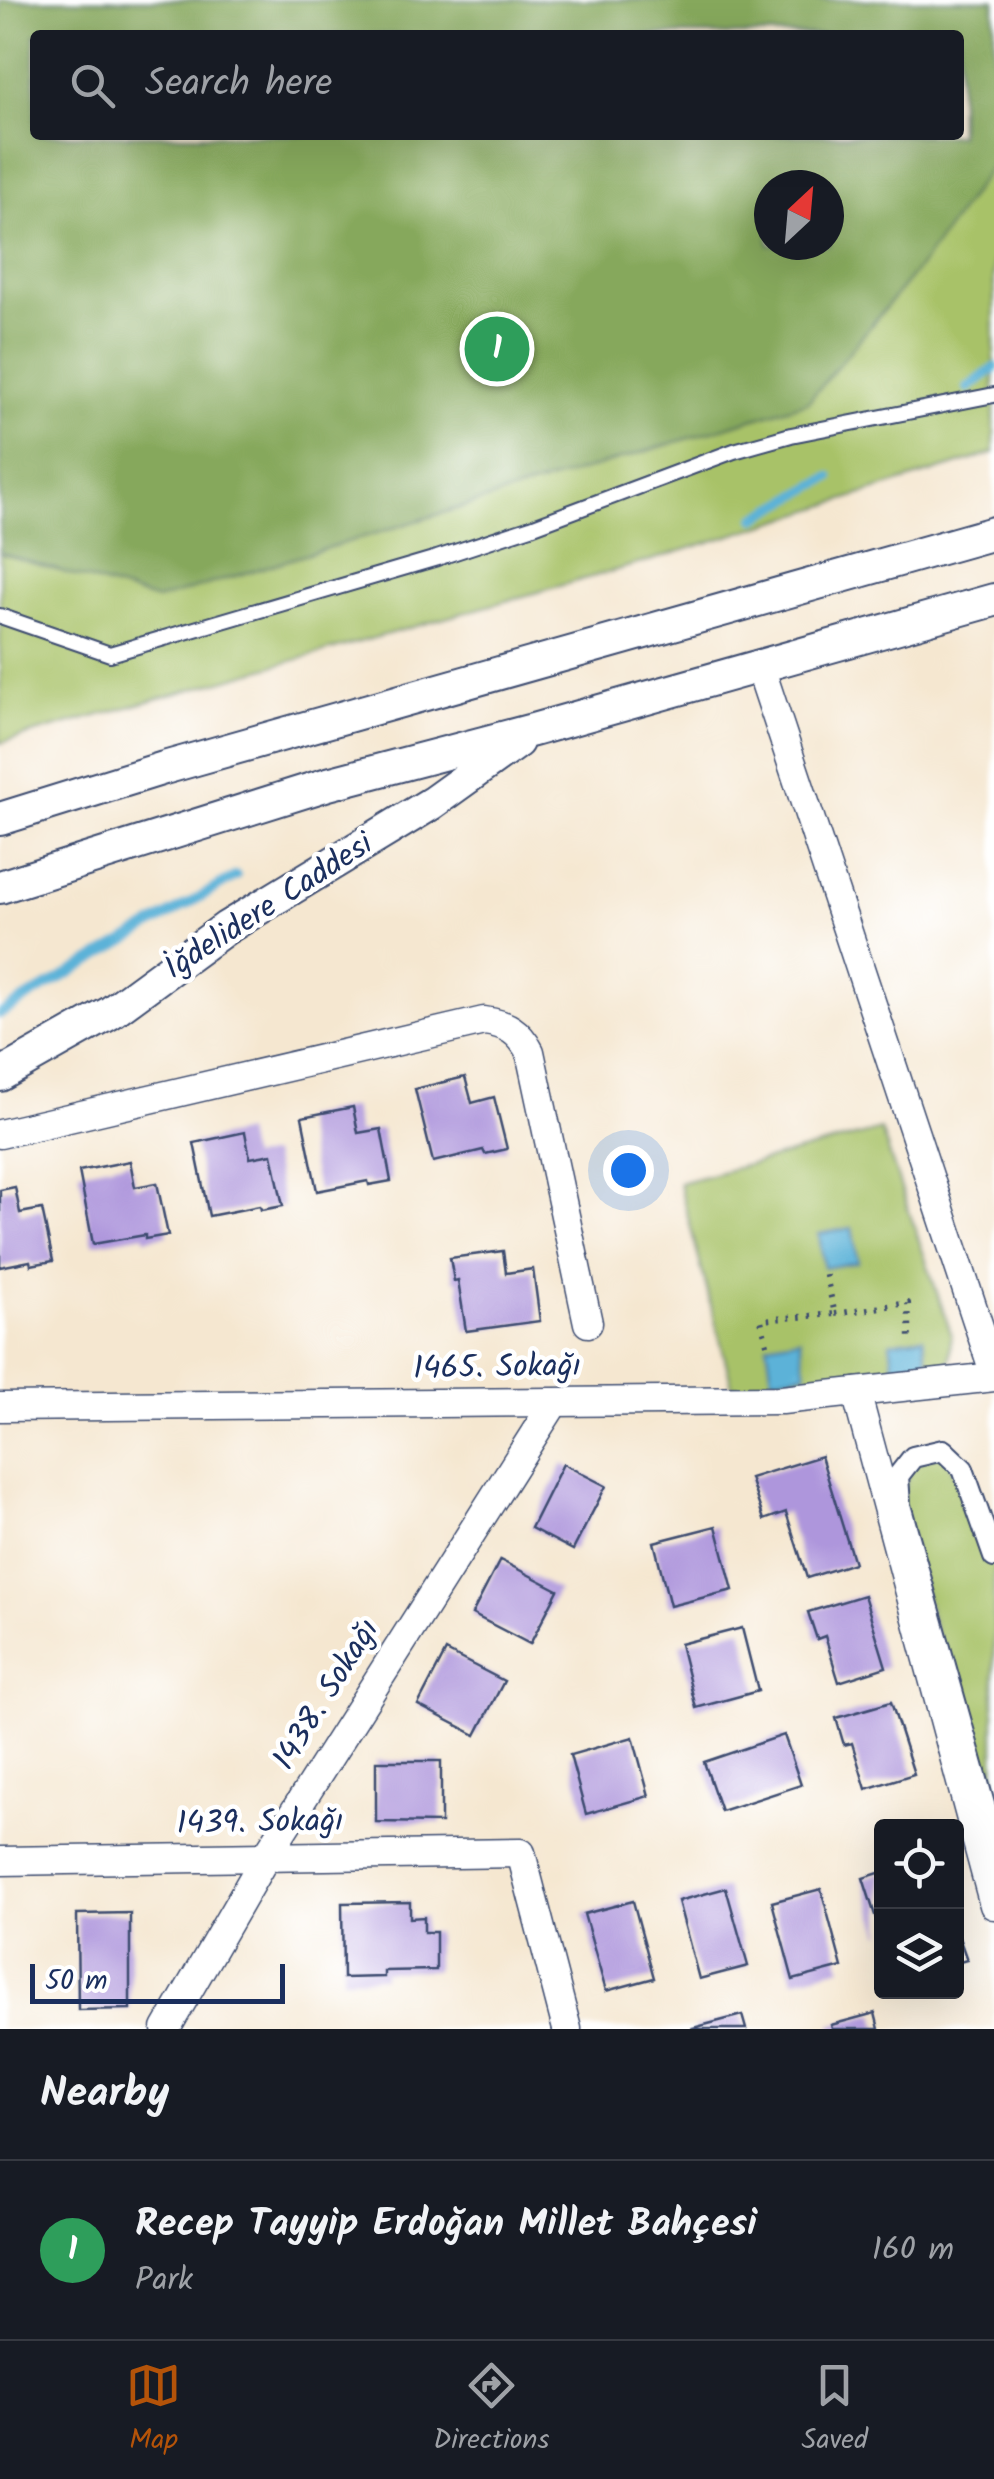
<!DOCTYPE html>
<html lang="en">
<head>
<meta charset="utf-8">
<style>
  body { margin:0; font-family:Kalam,sans-serif; background:#20242c; color:#f1f3f6 }
  .controls { position:absolute; right:30px; bottom:30px; display:grid; overflow:hidden; border-radius:10px; box-shadow:0 10px 40px #0002 }
  .controls button { width:90px; height:90px; display:grid; place-items:center; padding:0; border:0; border-bottom:2px solid #363941; background:#171b24; color:#f1f3f6; font:50px sans-serif }
  .compass { position:absolute; left:754px; top:170px; width:90px; height:90px; border-radius:50%; background:#171b24; box-shadow:0 10px 40px #0002; rotate:26deg }
  .scale { position:absolute; left:30px; bottom:25px; width:255px; box-sizing:border-box; padding-left:10px; border:5px solid #1b2f5e; border-top:0; font-size:28px; line-height:35px; white-space:nowrap; color:#1b2f5e; -webkit-text-stroke:8px #fff; paint-order:stroke }
  .you { position:absolute; left:628px; top:1170px; width:35px; height:35px; margin:-25px; border:8px solid #fff; border-radius:50%; background:#1a73e8; box-shadow:0 0 0 15px #1a73e833 }
  .badge { display:grid; place-items:center; width:65px; height:65px; border-radius:50%; background:#b45309; color:#fff; font-size:32px; font-weight:700 }
  .pin { position:absolute; translate:-50% -50%; border:5px solid #fff; box-shadow:0 2px 10px #0006 }
  .list { margin:0; padding:0; list-style:none }
  h2 { display:flex; justify-content:space-between; align-items:center; height:130px; margin:0; padding:0 40px; font-size:42px }
  h2 small { font-size:32px; font-weight:400; color:#9ea1a6 }
  .list li { display:grid; grid-template-columns:65px 1fr auto; gap:30px; align-items:center; box-sizing:border-box; height:180px; padding:0 40px; border-top:2px solid #363941 }
  .list b { display:block; font-size:38px; white-space:nowrap }
  .list p { margin:0; font-size:32px; white-space:nowrap; color:#9ea1a6 }
  .list em { font-size:32px; font-style:normal; color:#9ea1a6 }
  .icon { flex:none; width:55px; height:55px; fill:none; stroke:currentColor; stroke-width:2; stroke-linecap:round; stroke-linejoin:round }
  .map { position:relative; flex:none; width:994px; height:2029px; overflow:hidden }
  .search { position:absolute; background:#171b24; box-shadow:0 10px 40px #0002; left:30px; right:30px; top:30px; height:110px; display:flex; align-items:center; gap:25px; box-sizing:border-box; padding:0 35px; border-radius:10px; color:#9ea1a6; font-size:38px }
  .sheet { height:310px; background:#171b24 }
  nav { display:flex; justify-content:space-around; align-items:center; box-sizing:border-box; height:140px; border-top:2px solid #363941; background:#171b24; font-size:28px; color:#9ea1a6 }
  nav a { display:grid; justify-items:center; gap:5px }
  nav .on { color:#b45309 }
  .map>svg:first-child { display:block }
  .green { fill:#a8c268; stroke:#627863; stroke-width:2.5; fill-rule:evenodd }
  .forest { fill:#86a85c; stroke:#506c5d; stroke-width:2.5; fill-rule:evenodd }
  .water { fill:#5cb2d8; stroke:#3c709b; stroke-width:2.5 }
  .lines { fill:none; stroke-linecap:round; stroke-linejoin:round }
  .stream { stroke:#5cb2d8; stroke-width:10 }
  .building { fill:#ae96dc }
  .service-casing { stroke:#3c4b6f; stroke-width:18 }
  .pedestrian-casing { stroke:#3c4b6f; stroke-width:24 }
  .minor-casing { stroke:#3c4b6f; stroke-width:31 }
  .tertiary-casing { stroke:#3c4b6f; stroke-width:36 }
  .path { stroke:#3c4b6f; stroke-width:6; stroke-dasharray:2.5 8; stroke-linecap:butt }
  .service { stroke:#fff; stroke-width:14 }
  .pedestrian { stroke:#fff; stroke-width:20 }
  .minor { stroke:#fff; stroke-width:28 }
  .tertiary { stroke:#fff; stroke-width:32 }
  .labels { text-anchor:middle; dominant-baseline:central; stroke-width:9; stroke-linejoin:round; paint-order:stroke }
  .street-label { font-size:32px; fill:#1b2f5e; stroke:#fff }
</style>
</head>
<body>
<div class="map">
<svg width="994" height="2029" viewBox="0 0 994 2029">
  <rect width="100%" height="100%" fill="#fff"/>
  <filter id="ink" filterUnits="userSpaceOnUse"><feTurbulence type="fractalNoise" baseFrequency=".01" numOctaves="2"/><feDisplacementMap in="SourceGraphic" scale="20" xChannelSelector="R" yChannelSelector="G"/><feConvolveMatrix kernelMatrix="1 2 1 2 8 2 1 2 1" color-interpolation-filters="sRGB"/></filter>
  <filter id="wash" filterUnits="userSpaceOnUse"><feTurbulence type="fractalNoise" baseFrequency=".0048" numOctaves="4" result="noise"/><feDisplacementMap in="SourceGraphic" scale="40" xChannelSelector="R" yChannelSelector="G"/><feGaussianBlur stdDeviation="2.25" result="paint"/><feColorMatrix in="noise" values="0 0 0 0 0 0 0 0 0 0 0 0 0 0 0 0 0 1.4 0 .05"/><feComposite in="paint" operator="in"/></filter>
  <g filter="url(#wash)">
    <rect width="100%" height="100%" fill="#f5e7d0"/>
    <g class="green">
      <path d="M0 0H994V453L652 560 0 743ZM35 35H959V135H35ZM769 185H829V245H769Z"/>
      <path d="M881 1130 951 1333 950 1359 937 1373 733 1389 679 1183Z"/>
      <path d="M943 1450 994 1557V1840L900 1505 913 1457Z"/>
    </g>
    <path class="forest" d="M0 0H994V162L924 261 808 402 157 600 0 553ZM35 35H959V135H35ZM769 185H829V245H769Z"/>
    <g class="water">
      <path d="M852 1228 858 1262 824 1268 819 1234Z"/>
      <path d="M923 1337 929 1370 895 1376 890 1342Z"/>
      <path d="M800 1338 806 1373 772 1378 767 1344Z"/>
    </g>
    <g class="lines">
      <g class="stream">
        <path d="M968 388 994 368"/>
        <path d="M756 518 830 477"/>
        <path d="M0 1014 236 876"/>
      </g>
    </g>
    <g id="blocks">
      <g class="building">
        <path d="M465 1077 472 1103 494 1097 507 1149 485 1154 483 1150 433 1162 415 1089Z"/>
        <path d="M353 1107 358 1133 381 1129 391 1181 369 1185 368 1181 317 1191 302 1117Z"/>
        <path d="M245 1132 250 1158 272 1154 283 1206 261 1210 260 1206 209 1216 194 1143Z"/>
        <path d="M130 1161 135 1187 157 1183 168 1235 145 1239V1235L93 1244 79 1171Z"/>
        <path d="M15 1187 20 1213 42 1209 53 1261 31 1265 30 1261 0 1267V1190Z"/>
        <path d="M503 1251 506 1273 533 1269 540 1321 466 1331 458 1280 454 1281 450 1258Z"/>
        <path d="M821 1456 854 1563 807 1578 786 1512 764 1520 750 1478Z"/>
        <path d="M563 1464 606 1486 573 1550 531 1528Z"/>
        <path d="M716 1526 733 1590 670 1606 654 1542Z"/>
        <path d="M500 1560 558 1590 530 1644 472 1614Z"/>
        <path d="M864 1595 886 1667 839 1682 825 1636 817 1639 808 1612Z"/>
        <path d="M742 1628 758 1691 696 1708 680 1644Z"/>
        <path d="M446 1651 504 1681 476 1735 418 1705Z"/>
        <path d="M891 1702 914 1774 866 1789 852 1743 844 1745 836 1718Z"/>
        <path d="M784 1735 801 1785 721 1811 704 1762Z"/>
        <path d="M633 1737 649 1796 586 1814 570 1755Z"/>
        <path d="M376 1761H441V1823L376 1822Z"/>
        <path d="M882 1872V1934H881L863 1878Z"/>
        <path d="M726 1888 748 1966 699 1979 678 1901Z"/>
        <path d="M821 1889 842 1967 793 1980 772 1902Z"/>
        <path d="M633 1901 654 1978 606 1991 584 1914Z"/>
        <path d="M410 1902V1918L424 1917V1932H436V1970L384 1971V1977L343 1978 342 1903Z"/>
        <path d="M130 1913V2009L78 2010 77 1914Z"/>
        <path d="M956 1929 967 1960 956 1963Z"/>
        <path d="M875 2013 879 2029H832L831 2025Z"/>
        <path d="M742 2015 746 2029H694L693 2028Z"/>
      </g>
    </g>
  </g>
  <g filter="url(#ink)">
    <use href="#blocks" fill-opacity="0" stroke="#3c4b6f" stroke-width="2.5"/>
    <g class="lines">
      <g class="service-casing">
        <path id="service" d="M0 616 110 654 437 558 531 527 734 451 791 435 994 395"/>
      </g>
      <g class="pedestrian-casing">
        <path id="pedestrian" d="M994 1557 963 1469 943 1450 913 1457 898 1476 900 1505 994 1840"/>
      </g>
      <g class="minor-casing">
        <g id="minor">
          <path d="M759 664 994 1372"/>
          <path d="M0 1134 484 1021C507 1024 519 1031 530 1052L588 1323"/>
          <path d="M856 1392 994 1905"/>
          <path d="M0 1407 782 1400 994 1377"/>
          <path d="M0 1861 521 1853 567 2029"/>
          <path d="M166 2029 265 1858 554 1403"/>
        </g>
      </g>
      <g class="tertiary-casing">
        <g id="tertiary">
          <path d="M0 819 164 768 994 533"/>
          <path d="M0 887 328 784 533 730 994 600"/>
          <path d="M0 1075 110 1013 226 928 432 803 517 742"/>
        </g>
      </g>
      <g class="path">
        <path d="M835 1314 908 1303 910 1339"/>
        <path d="M767 1344 761 1320 835 1314 824 1268"/>
      </g>
      <use href="#service" class="service"/>
      <use href="#pedestrian" class="pedestrian"/>
      <use href="#minor" class="minor"/>
      <use href="#tertiary" class="tertiary"/>
    </g>
  </g>
  <g class="labels">
    <g class="street-label">
      <text transform="translate(269 907) rotate(-33)">İğdelidere Caddesi</text>
      <text transform="translate(497 1368) rotate(-1)">1465. Sokağı</text>
      <text transform="translate(327 1695) rotate(-58)">1438. Sokağı</text>
      <text transform="translate(260 1823) rotate(-1)">1439. Sokağı</text>
    </g>
  </g>
</svg>
<div class="controls">
<button><svg class="icon" aria-label="locate" viewBox="0 0 24 24"><circle cx="12" cy="12" r="6"/><path d="M12 2v4M12 18v4M2 12h4M18 12h4"/></svg></button>
<button><svg class="icon" aria-label="layers" viewBox="0 0 24 24"><path d="M12 4l9 5-9 5-9-5zM3 14l9 5 9-5"/></svg></button>
</div>
<svg class="compass" viewBox="-18 -18 36 36"><path d="M0-13l5 13h-10z" fill="#e53935"/><path d="M0 13l5-13h-10z" fill="#9ea1a6"/></svg>
<div class="scale">50 m</div>
<div class="you"></div>
<div class="pin badge" style="left:497px;top:349px;background:#2e9e5b">1</div>
<div class="search"><svg class="icon" aria-label="search" viewBox="0 0 24 24"><circle cx="10" cy="10" r="6"/><path d="M15 15l6 6"/></svg>Search here</div>
</div>
<section class="sheet">
<h2>Nearby<small></small></h2>
<ul class="list">
<li><span class="badge" style="background:#2e9e5b">1</span><div><b>Recep Tayyip Erdoğan Millet Bahçesi</b><p>Park</p></div><em>160 m</em></li>
</ul>
</section>
<nav>
<a class="on"><svg class="icon" aria-label="map" viewBox="0 0 24 24"><path d="M3 6l6-2 6 2 6-2v14l-6 2-6-2-6 2zM9 4v14M15 6v14"/></svg>Map</a>
<a><svg class="icon" aria-label="directions" viewBox="0 0 24 24"><path d="M12 3l9 9-9 9-9-9zM9 14v-3h6M13 9l2 2-2 2"/></svg>Directions</a>
<a><svg class="icon" aria-label="saved" viewBox="0 0 24 24"><path d="M7 4h10v16l-5-4-5 4z"/></svg>Saved</a>
</nav>
</body>
</html>
